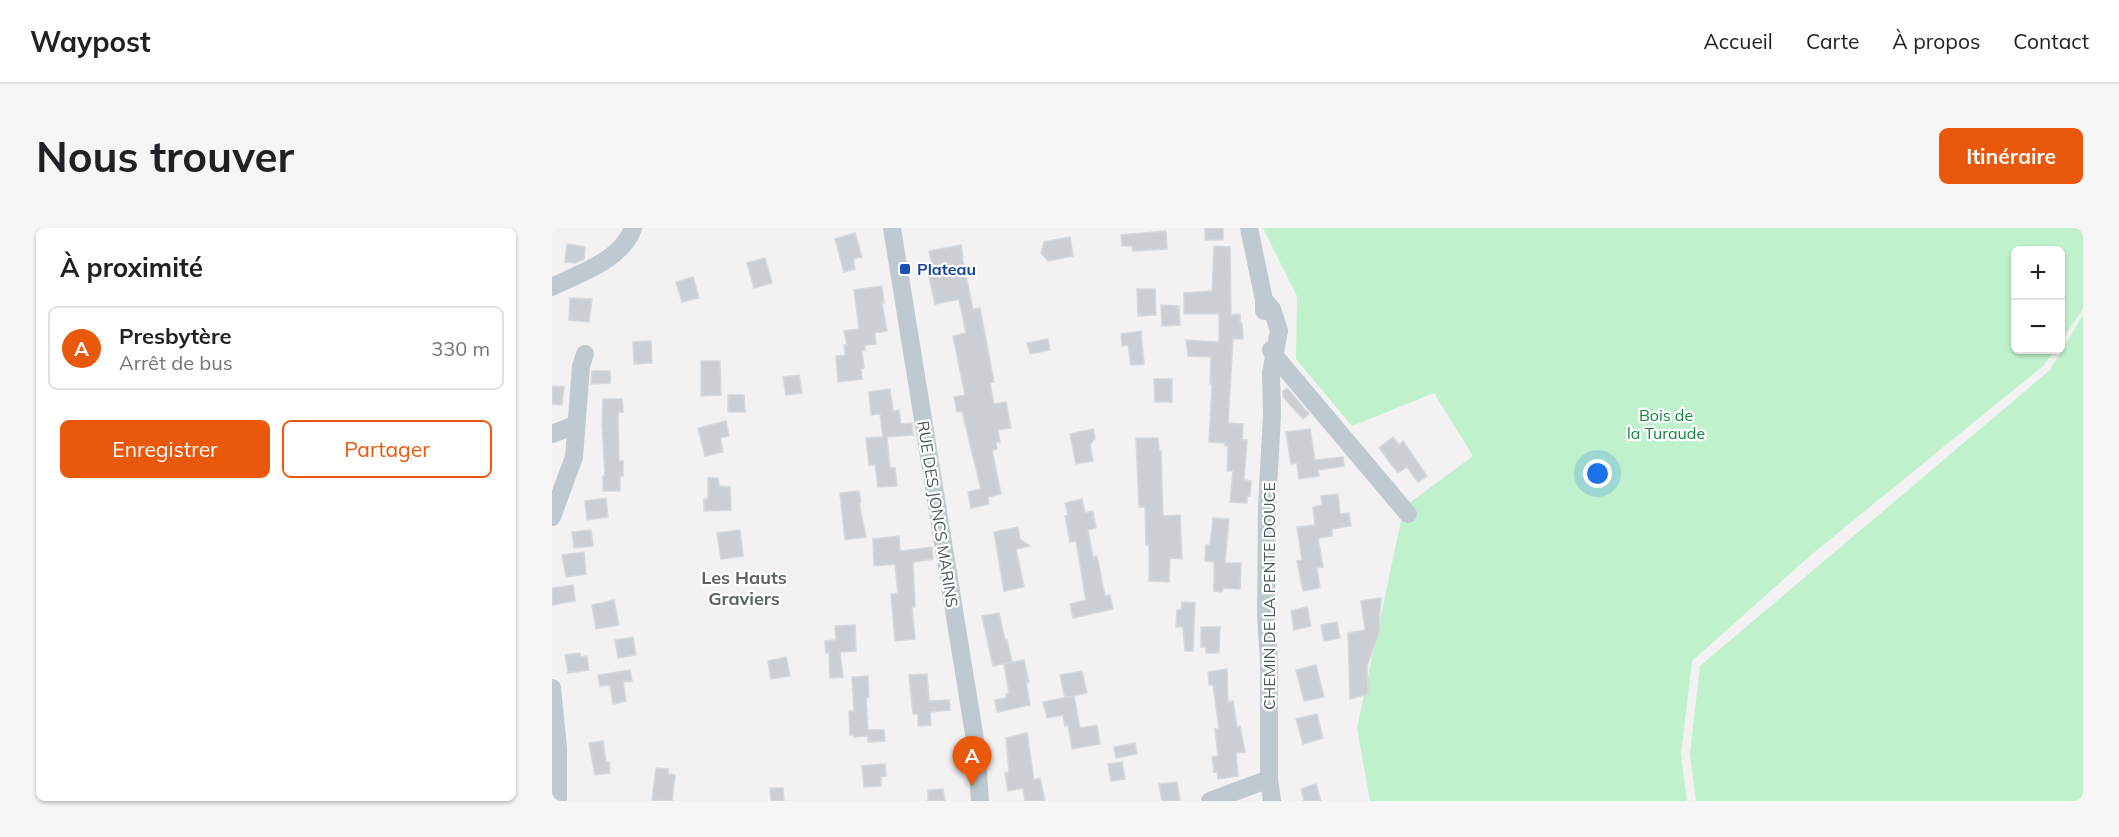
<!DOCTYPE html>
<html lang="fr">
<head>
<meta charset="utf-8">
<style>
  body { margin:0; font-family:Mulish,sans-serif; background:#f6f6f6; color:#202124 }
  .controls { position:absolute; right:18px; top:18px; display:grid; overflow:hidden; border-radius:9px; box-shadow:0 2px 4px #0004 }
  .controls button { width:54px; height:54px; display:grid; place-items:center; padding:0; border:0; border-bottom:2px solid #e0e0e0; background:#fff; color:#202124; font:30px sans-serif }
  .you { position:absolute; left:1046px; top:246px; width:21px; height:21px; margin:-15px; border:4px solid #fff; border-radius:50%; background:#1a73e8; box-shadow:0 0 0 9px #1a73e833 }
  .badge { display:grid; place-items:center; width:39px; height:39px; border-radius:50%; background:#ea580c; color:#fff; font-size:20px; font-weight:700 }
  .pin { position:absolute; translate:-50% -50px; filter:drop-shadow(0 2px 3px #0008) }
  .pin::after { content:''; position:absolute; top:32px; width:21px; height:18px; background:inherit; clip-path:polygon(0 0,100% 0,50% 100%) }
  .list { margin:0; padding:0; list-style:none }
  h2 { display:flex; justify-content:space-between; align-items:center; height:78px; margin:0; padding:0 24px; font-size:26px }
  h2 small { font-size:20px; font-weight:400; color:#757577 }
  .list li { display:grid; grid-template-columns:39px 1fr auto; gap:18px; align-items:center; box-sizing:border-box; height:84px; margin:0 12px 12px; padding:0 12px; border:2px solid #e0e0e0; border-radius:9px }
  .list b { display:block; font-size:22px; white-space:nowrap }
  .list p { margin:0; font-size:20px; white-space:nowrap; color:#757577 }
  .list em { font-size:20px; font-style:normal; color:#757577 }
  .actions { display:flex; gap:12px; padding:18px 24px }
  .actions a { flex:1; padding:14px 0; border:2px solid #ea580c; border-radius:9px; text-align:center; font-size:21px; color:#ea580c }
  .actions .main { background:#ea580c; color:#fff }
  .map { position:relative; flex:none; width:1531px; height:573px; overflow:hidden; border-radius:9px }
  header { display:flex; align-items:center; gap:36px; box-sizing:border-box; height:84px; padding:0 30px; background:#fff; border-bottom:2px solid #e0e0e0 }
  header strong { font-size:28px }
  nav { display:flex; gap:33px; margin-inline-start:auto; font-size:21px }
  .intro { display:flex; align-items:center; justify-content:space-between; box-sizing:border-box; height:144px; padding:0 36px }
  h1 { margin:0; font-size:42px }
  .button { padding:15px 27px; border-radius:9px; background:#ea580c; color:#fff; font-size:21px; font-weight:700 }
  main { display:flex; gap:36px; padding:0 36px }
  aside { flex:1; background:#fff; border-radius:9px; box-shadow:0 2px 4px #0004 }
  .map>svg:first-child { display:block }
  .green { fill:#bff1cc }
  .building { fill:#cbcfd3; stroke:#d5d8dc; stroke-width:1.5 }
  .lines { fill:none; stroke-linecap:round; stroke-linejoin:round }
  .minor { stroke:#becad0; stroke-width:18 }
  .transit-dot { fill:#1a4fb4; stroke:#fff; stroke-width:2 }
  .labels { text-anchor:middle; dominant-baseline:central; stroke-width:4.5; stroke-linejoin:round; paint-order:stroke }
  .transit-label { font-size:16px; font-weight:bold; fill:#164399; stroke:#fff; text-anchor:start }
  .park-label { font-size:16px; fill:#14853f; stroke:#fff }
  .street-label { font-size:16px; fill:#48575f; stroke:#fff }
  .neighbourhood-label { font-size:18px; font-weight:bold; fill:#5d6266; stroke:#fff }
</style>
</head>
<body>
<header>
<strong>Waypost</strong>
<nav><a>Accueil</a><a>Carte</a><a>À propos</a><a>Contact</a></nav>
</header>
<div class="intro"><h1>Nous trouver</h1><a class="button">Itinéraire</a></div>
<main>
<aside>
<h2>À proximité<small></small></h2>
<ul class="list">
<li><span class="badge">A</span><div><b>Presbytère</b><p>Arrêt de bus</p></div><em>330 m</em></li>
</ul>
<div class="actions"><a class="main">Enregistrer</a><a>Partager</a></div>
</aside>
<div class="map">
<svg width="1531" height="573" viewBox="0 0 1531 573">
  <rect width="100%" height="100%" fill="#f3f1f1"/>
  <g class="green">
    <path d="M711 0H1531V81L1509 113 1508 22H1464V122H1503L1492 137 1260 326 1140 433 1129 526 1135 573H818L805 500 852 279 921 228 882 165 800 198 744 131 745 68Z"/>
    <path d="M1531 87V573H1144L1138 526 1148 438 1498 142Z"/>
  </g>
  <g class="building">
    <rect x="653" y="0" width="18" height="12"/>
    <path d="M614 3 615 21 581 23 580 18H570L569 7Z"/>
    <path d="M303 5 310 29 301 31 303 41 292 44 283 11Z"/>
    <path d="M518 9 521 28 496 33 489 25 492 14Z"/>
    <path d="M15 16 33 19 32 31 23 35 13 34Z"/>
    <path d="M409 17 411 29H410L421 81 428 80 442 154 438 155 442 176 454 174 459 200 446 202 448 214H444L445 221 440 222 449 266 436 269 437 276 419 280 416 264 429 261 410 183 405 184 402 169 413 167 401 108 414 105 407 71 383 76 377 49 382 48 377 23Z"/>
    <path d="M662 18 678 19 679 87 688 86V95H690L691 111H681L676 195 691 196 690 212H695L692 252 699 253 698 268H695V275L678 274 681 243H675L676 218H673V215L657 214 660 156H658L659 129 636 128 634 112 667 114V86H632V65L660 63Z"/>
    <path d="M213 30 220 55 202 60 195 35Z"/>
    <path d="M141 49 147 70 130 74 124 54Z"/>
    <path d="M330 58 332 75H330L335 103 323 105 324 116 313 117V122L310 123 312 140 309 141 310 151 286 154 284 128 293 127 292 117 295 116 292 103 307 101 302 62Z"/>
    <path d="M585 61H603L604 87 586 88Z"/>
    <path d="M18 70 40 71 37 94 17 92Z"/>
    <path d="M609 77 627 78 628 97 610 98Z"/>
    <path d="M589 103 592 136 579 137 576 117 570 118 569 106Z"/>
    <path d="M496 111 498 122 478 126 475 115Z"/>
    <path d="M99 113 100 135 82 136 81 114Z"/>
    <path d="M149 133H168L169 167 149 168Z"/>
    <path d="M40 143H58V155L39 156Z"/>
    <path d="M247 147 250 165 234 167 231 149Z"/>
    <path d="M602 151H620V174H603Z"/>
    <path d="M0 158 12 159 10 177 0 176Z"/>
    <path d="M735 160 757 186 751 191 731 169V163Z"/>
    <path d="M338 161 341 183 347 182 349 196 360 195 361 207 335 209 338 240H343L345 258 326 259 323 237H317L314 210 331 209 328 186 319 187 317 164Z"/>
    <path d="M176 167H192L193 184H176Z"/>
    <path d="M51 171H70L71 184H66L67 233H71V248H68V263H51V248H53L50 196Z"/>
    <path d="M174 193 177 208 168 210 171 224 153 228 146 200Z"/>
    <path d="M541 201 543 210 538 217 541 233 524 236 518 206Z"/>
    <path d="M758 201 763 232 791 229 792 238 766 242 767 248 747 251 745 235 739 236 734 204Z"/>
    <path d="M841 209 847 217 851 213 875 248 866 254 855 239 846 245 827 220Z"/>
    <path d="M584 210H606L607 223H609L611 288 628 287 630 331 618 330 617 354 597 353V317H594L593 279H587Z"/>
    <path d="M156 250H166L167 258 178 259 179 282 152 283V271H156Z"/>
    <path d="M307 263 309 274 307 275 314 309 293 312 288 265Z"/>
    <path d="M786 266 788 286 797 285 799 298 780 301V308L766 310 771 339 765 340 768 360 751 363 745 333 750 332 745 299 763 297 761 279 770 277 769 268Z"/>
    <path d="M54 270 56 289 35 292 33 273Z"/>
    <path d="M530 271 533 285 541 283 544 300 536 302 541 329 545 328 553 368 558 367 561 381 521 390 518 376 534 372 524 313 518 314 513 288 516 287 513 275Z"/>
    <path d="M661 290 677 291 673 335H689L688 361 671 360 670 364 662 363V334L653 333 654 317H658Z"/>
    <path d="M466 299 468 311 478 318 464 321 472 359 452 363 442 304Z"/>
    <path d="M39 302 41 318 22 320 20 304Z"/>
    <path d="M188 302 191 328 169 331 165 305Z"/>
    <path d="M347 308 348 323 380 319 381 331 361 334 363 379H360L363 411 343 413 339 366H346L343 336 322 338 321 311Z"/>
    <path d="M32 324 34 346 14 349 10 327Z"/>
    <path d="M21 357 23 373 0 377V360Z"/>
    <path d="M829 370 827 394 828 402 815 438 816 466 798 471 796 405 813 402 809 373Z"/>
    <path d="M62 372 67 397 44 401 40 377Z"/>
    <path d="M630 374 643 375 641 423H633L631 399H624L625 382H629Z"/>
    <path d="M755 379 759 398 742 402 739 383Z"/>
    <path d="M447 385 453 412H455L460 434 441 438 430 388Z"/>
    <path d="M785 394 788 410 772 413 769 397Z"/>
    <path d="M303 397 304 423 288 424 291 449 278 450 277 424 274 425 273 413 284 412 283 398Z"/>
    <path d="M649 399H668L667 425H654V419H649Z"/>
    <path d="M81 409 84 427 66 430 63 412Z"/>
    <path d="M28 425 29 429 35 428 37 442 16 445 13 427Z"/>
    <path d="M234 429 238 448 219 451 216 433Z"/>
    <path d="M472 432 477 454H474L478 477 445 484 443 472 454 470V466L457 465 452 436Z"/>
    <path d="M764 437 772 469 752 473 744 442Z"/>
    <path d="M675 441 676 474 681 473 685 499 688 498 693 524 684 525 686 548 666 551 665 543 662 544 660 529 666 528 663 501H667L661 457H657L656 444Z"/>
    <path d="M78 442 80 453 71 454 74 473 61 476 58 457 48 458 46 447Z"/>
    <path d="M530 443 535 465 513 470 508 447Z"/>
    <path d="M375 446 377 473 397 472 398 482 378 484 379 497 366 498V486H361L357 447Z"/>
    <path d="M316 448 317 469 314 470 316 502H332L333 513 316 514V508L302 509 301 507H298L297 483H302L300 449Z"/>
    <path d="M522 468 528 500 545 497 548 516 520 521 516 497 513 498 511 487 495 490 491 474Z"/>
    <path d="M765 486 771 510 751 516 744 491Z"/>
    <path d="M475 505 482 552 488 550 493 573H473L471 560 456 563 453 545 457 544 454 510Z"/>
    <path d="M51 513 54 534H57L58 545 43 547 37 515Z"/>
    <path d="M583 515 585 526 564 530 562 519Z"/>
    <path d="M570 534 573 551 559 553 556 536Z"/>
    <path d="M333 536 334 548 329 549V558L312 559 310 538Z"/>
    <path d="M104 540 116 541V546L123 547 120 573 100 572Z"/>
    <path d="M625 554 628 573H610L607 556Z"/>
    <path d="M764 556 769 573H752L749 561Z"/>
    <path d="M218 560H231L232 573H219Z"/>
    <path d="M391 561 393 573H376V562Z"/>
  </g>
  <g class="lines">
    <g class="minor">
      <path d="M340 0 424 518 428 573"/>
      <path d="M697 0 712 72V83"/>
      <path d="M0 59C28 45 70 32 81 0"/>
      <path d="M712 72 720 81 727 103 719 145 720 187 715 279 714 388 717 432V551L720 573"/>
      <path d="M719 122 722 127 856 286"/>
      <path d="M0 206 23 197"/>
      <path d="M0 289 22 229 29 138 33 126"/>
      <path d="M0 460 6 520V573"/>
      <path d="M658 573 717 551"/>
    </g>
  </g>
  <rect class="transit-dot" x="347" y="35" width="12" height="12" rx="3"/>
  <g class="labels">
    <g class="transit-label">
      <text x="365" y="41">Plateau</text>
    </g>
    <g class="park-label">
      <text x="1114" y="187">Bois de<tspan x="1114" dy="18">la Turaude</tspan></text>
    </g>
    <g class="street-label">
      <text transform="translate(386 286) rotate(81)">RUE DES JONCS MARINS</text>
      <text transform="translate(717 368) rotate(-90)">CHEMIN DE LA PENTE DOUCE</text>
    </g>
    <g class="neighbourhood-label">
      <text x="192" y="349">Les Hauts<tspan x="192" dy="21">Graviers</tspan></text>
    </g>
  </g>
</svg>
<div class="controls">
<button>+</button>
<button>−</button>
</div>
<div class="you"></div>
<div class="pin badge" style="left:420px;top:558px">A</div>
</div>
</main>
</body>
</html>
